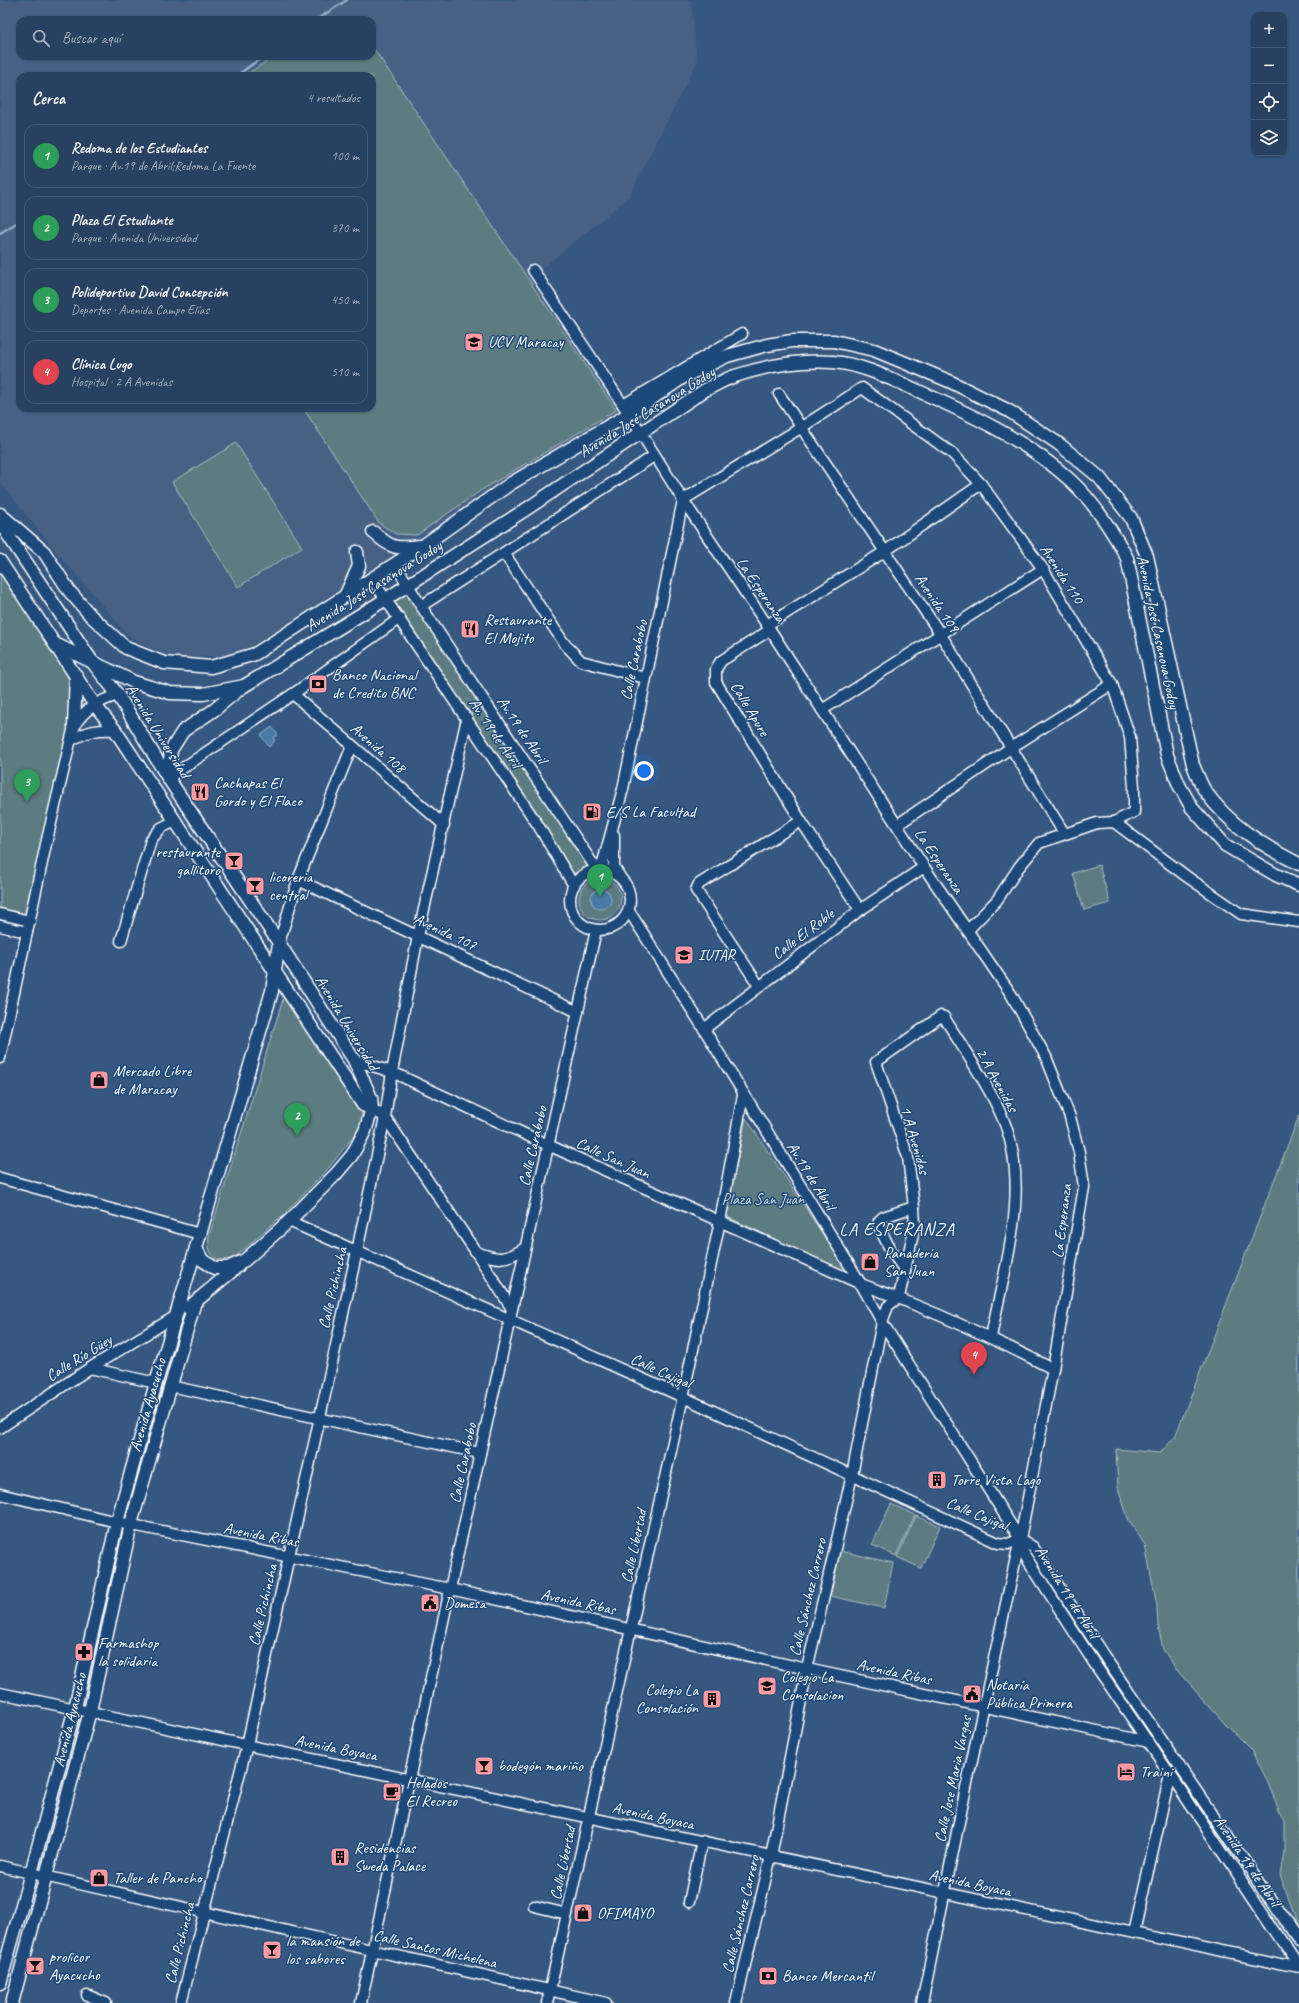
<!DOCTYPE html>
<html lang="es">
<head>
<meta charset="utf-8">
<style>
  body { margin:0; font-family:Caveat,sans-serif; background:#304866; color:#f1f3f6 }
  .controls { position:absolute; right:12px; top:12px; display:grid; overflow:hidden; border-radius:8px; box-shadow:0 1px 3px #0004 }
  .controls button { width:36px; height:36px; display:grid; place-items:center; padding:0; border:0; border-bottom:1px solid #445a75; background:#284160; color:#f1f3f6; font:20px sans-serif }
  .you { position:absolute; left:644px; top:771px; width:14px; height:14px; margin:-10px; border:3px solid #fff; border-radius:50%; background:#1a73e8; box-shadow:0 0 0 6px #1a73e833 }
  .badge { display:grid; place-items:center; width:26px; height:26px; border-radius:50%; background:#ff9aa2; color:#fff; font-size:13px; font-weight:700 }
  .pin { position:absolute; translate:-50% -33px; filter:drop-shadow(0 1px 2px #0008) }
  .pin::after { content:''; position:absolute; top:21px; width:14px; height:12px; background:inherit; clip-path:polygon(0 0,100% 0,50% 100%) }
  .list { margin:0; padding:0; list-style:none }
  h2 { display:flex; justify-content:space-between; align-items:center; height:52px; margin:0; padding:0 16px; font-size:17px }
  h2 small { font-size:13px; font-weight:400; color:#a5afbd }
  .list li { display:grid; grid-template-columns:26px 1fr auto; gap:12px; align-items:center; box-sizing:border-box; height:64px; margin:0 8px 8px; padding:0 8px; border:1px solid #445a75; border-radius:12px }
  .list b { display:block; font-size:15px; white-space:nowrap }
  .list p { margin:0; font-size:13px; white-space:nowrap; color:#a5afbd }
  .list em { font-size:13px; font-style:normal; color:#a5afbd }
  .icon { flex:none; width:22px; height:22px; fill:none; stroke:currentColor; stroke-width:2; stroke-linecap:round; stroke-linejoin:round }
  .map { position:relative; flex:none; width:1299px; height:2003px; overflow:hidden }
  .search { position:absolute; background:#284160; box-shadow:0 1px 3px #0004; left:16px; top:16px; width:360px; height:44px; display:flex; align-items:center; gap:10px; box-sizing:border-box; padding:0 14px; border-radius:12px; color:#a5afbd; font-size:15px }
  .panel { position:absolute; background:#284160; box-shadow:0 1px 3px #0004; left:16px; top:72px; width:360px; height:340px; border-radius:12px }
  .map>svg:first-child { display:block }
  .built { fill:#466084; fill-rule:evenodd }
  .green { fill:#5b7c81; stroke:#adbec0 }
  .water { fill:#4a7aa7; stroke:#92afca }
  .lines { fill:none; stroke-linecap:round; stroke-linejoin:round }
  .stream { stroke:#92afca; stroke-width:2.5 }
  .minor-casing { stroke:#fff; stroke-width:13 }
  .tertiary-casing { stroke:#fff; stroke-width:15 }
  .minor { stroke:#1f4a7a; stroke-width:10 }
  .tertiary { stroke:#1f4a7a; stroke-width:12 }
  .labels { text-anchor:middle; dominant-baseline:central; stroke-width:3; stroke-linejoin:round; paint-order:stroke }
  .poi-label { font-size:16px; fill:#fff; stroke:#1f4a7a; text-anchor:start }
  .street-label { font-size:16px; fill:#fff; stroke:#1f4a7a }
  .park-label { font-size:16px; fill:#d6dee0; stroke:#1f4a7a }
  .quarter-label { font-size:18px; letter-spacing:1px; fill:#fff; stroke:#1f4a7a }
</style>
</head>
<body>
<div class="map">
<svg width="1299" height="2003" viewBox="0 0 1299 2003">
  <rect width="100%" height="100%" fill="#365780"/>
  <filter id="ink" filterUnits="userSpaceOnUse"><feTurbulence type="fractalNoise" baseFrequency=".025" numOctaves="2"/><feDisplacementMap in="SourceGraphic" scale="8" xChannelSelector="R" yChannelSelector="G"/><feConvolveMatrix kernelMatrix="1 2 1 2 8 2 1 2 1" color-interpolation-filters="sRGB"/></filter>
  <g filter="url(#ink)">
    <path class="built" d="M0 0H691L697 62 629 197 533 276 624 411 461 512 251 647 221 656 188 658 156 652 128 635 48 542 0 482ZM20 20H372V56H20ZM20 76H372V408H20Z"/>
    <g class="green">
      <path d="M372 46 616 410 480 491 417 535 396 534 379 523 303 408H372V76H244L275 56H372Z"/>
      <path d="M236 443 302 547 238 587 172 482Z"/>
      <path d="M0 572 79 682 26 928 0 921Z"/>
      <path d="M406 589 587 866 573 874 391 600Z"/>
      <path d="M1099 865 1110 903 1084 910 1073 873Z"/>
      <circle cx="600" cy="899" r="21"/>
      <path d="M284 996 362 1111 360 1128 326 1171 285 1213 236 1256C218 1266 206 1256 209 1236Z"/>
      <path d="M1299 1116V1930L1296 1926 1280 1874 1284 1851V1821L1264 1774 1251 1750 1226 1725 1175 1668 1163 1649 1158 1626 1157 1606 1145 1545 1129 1521 1118 1488 1116 1449 1160 1453 1175 1437Z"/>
      <path d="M746 1118 849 1274 726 1216Z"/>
      <path d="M891 1504 915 1515 896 1556 872 1545Z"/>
      <path d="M916 1516 940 1526 921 1568 897 1557Z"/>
      <path d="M840 1551 893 1563 884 1608 830 1596Z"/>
    </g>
    <g class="water">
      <path d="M272 727 278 735 273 738 275 741 269 747 261 735Z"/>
      <circle cx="601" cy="899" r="10"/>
    </g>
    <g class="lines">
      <g class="stream">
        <path d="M316 20 347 0"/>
        <path d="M236 76 264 56"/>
        <path d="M0 233 20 221"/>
      </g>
      <g class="minor-casing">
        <g id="minor">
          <path d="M533 270 629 414 683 500 767 625 924 867 1011 994 1046 1057 1070 1117 1079 1152 1084 1187 1053 1369 1020 1539 967 1783 922 2003"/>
          <path d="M779 394 941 635 1064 833"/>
          <path d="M623 405 742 334"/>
          <path d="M504 553 564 643 581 661 645 678"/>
          <path d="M395 564 421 606 597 870"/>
          <path d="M372 579 538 825 574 886"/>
          <path d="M421 606 654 456"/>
          <path d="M767 625 884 552 981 484"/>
          <path d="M770 630 721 661 716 669V682L801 821 860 910"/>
          <path d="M293 694 444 825"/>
          <path d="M822 710 1043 569"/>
          <path d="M72 740C87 731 98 729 115 730"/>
          <path d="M168 778 293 694 400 618"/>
          <path d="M897 825 1012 747 1112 684"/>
          <path d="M614 835V867L620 877"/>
          <circle cx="600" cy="900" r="30"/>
          <path d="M604 870 603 862 623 789 683 500 802 427 862 388 953 454 981 484 1043 569 1112 684 1130 737 1134 787V812L1114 822"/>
          <path d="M298 880 578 1012"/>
          <path d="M629 911 704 1029 861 1284 882 1322 1020 1539 1024 1554 1094 1663 1170 1774 1299 1967"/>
          <path d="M0 914 30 921"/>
          <path d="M0 926 27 932"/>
          <path d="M968 930 997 900 1019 867 1039 843 1097 823 1114 822 1186 876 1241 914 1299 922"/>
          <path d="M121 941 151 840 161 828 175 821"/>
          <path d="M279 943 298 880 352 746"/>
          <path d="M759 986 696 890 699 884 801 821"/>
          <path d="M704 1029 860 910 924 867"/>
          <path d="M0 1058 46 844 74 726C85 708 99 701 118 695"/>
          <path d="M354 1060 392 1072 548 1145 861 1284C927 1308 991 1337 1053 1369"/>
          <path d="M372 1109 385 1117 476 1252 512 1309"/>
          <path d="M0 1178 200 1234"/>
          <path d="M289 1221 683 1397 998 1543 1008 1544 1020 1539"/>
          <path d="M476 1252C497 1260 505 1261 525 1248"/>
          <path d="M905 1271 890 1249 878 1225 879 1221 883 1217 914 1207"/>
          <path d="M90 1368 156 1383"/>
          <path d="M170 1386 480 1453"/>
          <path d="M0 1428 90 1368 176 1316"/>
          <path d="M0 1494 117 1522 450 1589 807 1669 1149 1742"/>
          <path d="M1020 1539 1033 1547 1104 1656 1299 1941"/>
          <path d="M0 1693C433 1783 866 1877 1299 1968"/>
          <path d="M0 1866 606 2003"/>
          <path d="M689 1902 702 1841"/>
          <path d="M534 1906 567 1914"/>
          <path d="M1134 1933 1170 1774"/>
          <path d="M87 1995 106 2003"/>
          <path d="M181 2003 247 1745 289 1556 357 1251 385 1117 392 1072 418 936 467 718"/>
          <path d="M361 2003 450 1589 596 930"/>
          <path d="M547 2003 683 1397 720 1221 743 1095"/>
          <path d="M736 2003 771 1856 807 1669 852 1475 882 1322 888 1306 899 1297 915 1225 914 1207 908 1157 876 1062 941 1016 944 1017C964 1050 988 1084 1003 1119 1032 1188 1004 1268 991 1337"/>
        </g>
      </g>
      <g class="tertiary-casing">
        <g id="tertiary">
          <path d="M0 514 44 552 70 592 91 616 126 648 164 663 211 667 255 654 424 545 510 484 629 414 685 376 727 356 767 345 792 341H834L874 350 949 381 1009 411 1059 444 1099 477 1131 518 1147 556 1193 765C1197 774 1200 783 1205 791 1228 824 1263 846 1299 864"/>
          <path d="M0 523 93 663 118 695 168 778 279 943 354 1060 371 1098 372 1109 365 1131 352 1155 336 1174 289 1221 245 1260 228 1268H215L202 1260 196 1248"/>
          <path d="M373 532C392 549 395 549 421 546"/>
          <path d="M0 561 94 704 115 730 363 1105 372 1109"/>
          <path d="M346 594 359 566 357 552"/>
          <path d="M55 644 134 682 170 693 203 694 244 686 386 599 528 508 705 390C714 386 725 379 735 376 765 366 801 360 833 362 860 364 889 378 914 389 968 413 1026 440 1070 480 1094 502 1112 530 1127 558L1167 755 1179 785 1192 808 1225 845 1276 875 1299 885"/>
          <path d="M74 726 76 675"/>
          <path d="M168 778 171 750 183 731 214 710 242 687"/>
          <path d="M188 1308 238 1266"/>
          <path d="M0 1983 31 1873 75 1708 117 1522 156 1383 272 991 279 943"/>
          <path d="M12 2003 90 1711 131 1524 194 1305"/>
        </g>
      </g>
      <use href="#minor" class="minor"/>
      <use href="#tertiary" class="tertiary"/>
    </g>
  </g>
  <defs>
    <g id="university-square" transform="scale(1)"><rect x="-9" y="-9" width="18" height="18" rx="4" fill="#ff9aa2" stroke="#1f4a7a"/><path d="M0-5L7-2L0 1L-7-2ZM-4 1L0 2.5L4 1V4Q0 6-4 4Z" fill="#111"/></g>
    <g id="restaurant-square" transform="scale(1)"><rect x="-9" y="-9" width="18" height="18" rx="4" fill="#ff9aa2" stroke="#1f4a7a"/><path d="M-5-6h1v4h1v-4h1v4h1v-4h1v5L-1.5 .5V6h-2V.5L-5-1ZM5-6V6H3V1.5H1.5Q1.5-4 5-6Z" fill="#111"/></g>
    <g id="bank-square" transform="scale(1)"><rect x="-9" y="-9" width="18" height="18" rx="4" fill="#ff9aa2" stroke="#1f4a7a"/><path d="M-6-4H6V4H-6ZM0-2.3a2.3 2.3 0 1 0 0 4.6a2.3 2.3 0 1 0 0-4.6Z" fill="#111"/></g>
    <g id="fuel-square" transform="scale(1)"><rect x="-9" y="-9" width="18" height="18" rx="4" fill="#ff9aa2" stroke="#1f4a7a"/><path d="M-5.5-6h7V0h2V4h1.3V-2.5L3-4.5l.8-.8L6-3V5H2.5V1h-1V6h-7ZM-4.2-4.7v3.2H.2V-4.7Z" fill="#111"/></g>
    <g id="bar-square" transform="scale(1)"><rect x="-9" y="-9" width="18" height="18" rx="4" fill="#ff9aa2" stroke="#1f4a7a"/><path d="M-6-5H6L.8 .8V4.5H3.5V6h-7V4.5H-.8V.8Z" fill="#111"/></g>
    <g id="shop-square" transform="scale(1)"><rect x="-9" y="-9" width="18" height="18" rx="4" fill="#ff9aa2" stroke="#1f4a7a"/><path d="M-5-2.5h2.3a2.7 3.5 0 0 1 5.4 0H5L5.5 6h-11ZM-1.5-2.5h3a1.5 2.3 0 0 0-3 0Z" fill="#111"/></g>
    <g id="building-square" transform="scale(1)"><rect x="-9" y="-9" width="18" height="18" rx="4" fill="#ff9aa2" stroke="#1f4a7a"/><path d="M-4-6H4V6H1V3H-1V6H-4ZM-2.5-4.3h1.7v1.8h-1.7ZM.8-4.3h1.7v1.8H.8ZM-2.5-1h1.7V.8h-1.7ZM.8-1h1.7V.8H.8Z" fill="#111"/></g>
    <g id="civic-square" transform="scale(1)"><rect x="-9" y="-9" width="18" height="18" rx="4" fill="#ff9aa2" stroke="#1f4a7a"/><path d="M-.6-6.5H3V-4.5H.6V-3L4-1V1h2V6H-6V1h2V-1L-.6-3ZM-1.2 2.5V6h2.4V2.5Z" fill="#111"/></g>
    <g id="pharmacy-square" transform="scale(1)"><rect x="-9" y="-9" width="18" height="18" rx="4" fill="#ff9aa2" stroke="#1f4a7a"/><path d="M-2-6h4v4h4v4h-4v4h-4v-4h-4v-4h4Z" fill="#111"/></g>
    <g id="school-square" transform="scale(1)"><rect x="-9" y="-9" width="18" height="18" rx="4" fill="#ff9aa2" stroke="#1f4a7a"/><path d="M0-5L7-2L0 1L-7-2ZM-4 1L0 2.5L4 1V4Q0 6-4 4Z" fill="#111"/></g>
    <g id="hotel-square" transform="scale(1)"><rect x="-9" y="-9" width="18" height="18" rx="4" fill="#ff9aa2" stroke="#1f4a7a"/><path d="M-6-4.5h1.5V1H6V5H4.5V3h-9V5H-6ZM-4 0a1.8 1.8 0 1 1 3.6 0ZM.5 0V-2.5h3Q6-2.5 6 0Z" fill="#111"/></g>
    <g id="cafe-square" transform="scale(1)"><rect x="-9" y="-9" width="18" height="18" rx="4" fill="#ff9aa2" stroke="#1f4a7a"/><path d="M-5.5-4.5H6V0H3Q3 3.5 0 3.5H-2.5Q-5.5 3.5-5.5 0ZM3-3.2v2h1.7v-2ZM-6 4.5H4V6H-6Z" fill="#111"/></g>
  </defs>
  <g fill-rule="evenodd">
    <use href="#university-square" x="474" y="342"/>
    <use href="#restaurant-square" x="470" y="629"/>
    <use href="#bank-square" x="318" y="684"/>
    <use href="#restaurant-square" x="200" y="792"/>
    <use href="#fuel-square" x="592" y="812"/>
    <use href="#bar-square" x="234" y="861"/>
    <use href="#bar-square" x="255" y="886"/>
    <use href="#university-square" x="684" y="955"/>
    <use href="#shop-square" x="99" y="1080"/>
    <use href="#shop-square" x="870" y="1262"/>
    <use href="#building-square" x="937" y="1480"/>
    <use href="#civic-square" x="430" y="1603"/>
    <use href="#pharmacy-square" x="84" y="1652"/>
    <use href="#school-square" x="767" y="1686"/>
    <use href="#civic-square" x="972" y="1694"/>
    <use href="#building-square" x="712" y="1699"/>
    <use href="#bar-square" x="484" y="1766"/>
    <use href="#hotel-square" x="1126" y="1772"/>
    <use href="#cafe-square" x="392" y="1792"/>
    <use href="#building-square" x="340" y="1857"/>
    <use href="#shop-square" x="99" y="1878"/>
    <use href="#shop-square" x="583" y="1913"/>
    <use href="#bar-square" x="272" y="1950"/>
    <use href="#bar-square" x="35" y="1966"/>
    <use href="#bank-square" x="768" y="1976"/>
  </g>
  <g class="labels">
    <g class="poi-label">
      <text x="488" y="342">UCV Maracay</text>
      <text x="484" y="620">Restaurante<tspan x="484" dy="18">El Mojito</tspan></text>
      <text x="332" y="675">Banco Nacional<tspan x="332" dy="18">de Credito BNC</tspan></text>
      <text x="214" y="783">Cachapas El<tspan x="214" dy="18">Gordo y El Flaco</tspan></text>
      <text x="606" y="812">E/S La Facultad</text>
      <text x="220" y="852" text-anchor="end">restaurante<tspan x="220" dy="18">gallitoro</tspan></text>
      <text x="269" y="877">licoreria<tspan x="269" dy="18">central</tspan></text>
      <text x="698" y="955">IUTAR</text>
      <text x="113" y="1071">Mercado Libre<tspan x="113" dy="18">de Maracay</tspan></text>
      <text x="884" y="1253">Panaderia<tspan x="884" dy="18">San Juan</tspan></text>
      <text x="951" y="1480">Torre Vista Lago</text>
      <text x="444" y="1603">Domesa</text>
      <text x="98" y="1643">Farmashop<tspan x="98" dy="18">la solidaria</tspan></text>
      <text x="781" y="1677">Colegio La<tspan x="781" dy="18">Consolacion</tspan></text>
      <text x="986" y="1685">Notaría<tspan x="986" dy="18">Pública Primera</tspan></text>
      <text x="698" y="1690" text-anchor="end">Colegio La<tspan x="698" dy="18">Consolación</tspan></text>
      <text x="498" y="1766">bodegón mariño</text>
      <text x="1140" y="1772">Traini</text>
      <text x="406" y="1783">Helados<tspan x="406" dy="18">El Recreo</tspan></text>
      <text x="354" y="1848">Residencias<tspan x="354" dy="18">Sweda Palace</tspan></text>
      <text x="113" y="1878">Taller de Pancho</text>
      <text x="597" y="1913">OFIMAYO</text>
      <text x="286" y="1941">la mansión de<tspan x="286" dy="18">los sabores</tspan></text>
      <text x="49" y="1957">prolicor<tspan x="49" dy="18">Ayacucho</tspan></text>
      <text x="782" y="1976">Banco Mercantil</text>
    </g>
    <g class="street-label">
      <text transform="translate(647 412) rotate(-32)">Avenida José Casanova Godoy</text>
      <text transform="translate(1062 574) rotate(57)">Avenida 110</text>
      <text transform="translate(374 586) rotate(-32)">Avenida José Casanova Godoy</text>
      <text transform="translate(761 590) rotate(56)">La Esperanza</text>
      <text transform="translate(937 603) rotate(56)">Avenida 109</text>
      <text transform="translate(1158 632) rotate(78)">Avenida José Casanova Godoy</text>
      <text transform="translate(634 660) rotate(-78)">Calle Carabobo</text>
      <text transform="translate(750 709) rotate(59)">Calle Apure</text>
      <text transform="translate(522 730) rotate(56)">Av.19 de Abril</text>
      <text transform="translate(158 731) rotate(58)">Avenida Universidad</text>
      <text transform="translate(495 733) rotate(56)">Av. 19 de Abril</text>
      <text transform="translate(378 748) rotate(41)">Avenida 108</text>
      <text transform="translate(939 861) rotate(56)">La Esperanza</text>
      <text transform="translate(445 932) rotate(25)">Avenida 107</text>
      <text transform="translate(803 934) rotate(-37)">Calle El Roble</text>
      <text transform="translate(347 1023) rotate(59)">Avenida Universidad</text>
      <text transform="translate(997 1080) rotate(61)">2 A Avenidas</text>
      <text transform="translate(915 1140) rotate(74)">1 A Avenidas</text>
      <text transform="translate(533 1146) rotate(-77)">Calle Carabobo</text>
      <text transform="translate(613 1158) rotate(24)">Calle San Juan</text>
      <text transform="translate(811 1176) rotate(58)">Av.19 de Abril</text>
      <text transform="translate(1062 1221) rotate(-83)">La Esperanza</text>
      <text transform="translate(333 1288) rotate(-77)">Calle Pichincha</text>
      <text transform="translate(79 1358) rotate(-32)">Calle Río Güey</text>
      <text transform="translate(661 1371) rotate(24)">Calle Cajigal</text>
      <text transform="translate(148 1405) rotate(-74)">Avenida Ayacucho</text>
      <text transform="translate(463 1463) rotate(-78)">Calle Carabobo</text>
      <text transform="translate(977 1514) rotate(22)">Calle Cajigal</text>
      <text transform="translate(261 1535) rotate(11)">Avenida Ribas</text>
      <text transform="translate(634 1546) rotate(-78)">Calle Libertad</text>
      <text transform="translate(1067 1592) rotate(58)">Avenida 19 de Abril</text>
      <text transform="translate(808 1597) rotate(-77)">Calle Sánchez Carrero</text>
      <text transform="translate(578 1602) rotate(12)">Avenida Ribas</text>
      <text transform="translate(263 1605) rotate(-77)">Calle Pichincha</text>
      <text transform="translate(894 1672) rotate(12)">Avenida Ribas</text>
      <text transform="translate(70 1720) rotate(-76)">Avenida Ayacucho</text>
      <text transform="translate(336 1748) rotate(11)">Avenida Boyaca</text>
      <text transform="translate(953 1779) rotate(-78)">Calle Jose Maria Vargas</text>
      <text transform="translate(653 1816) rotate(12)">Avenida Boyaca</text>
      <text transform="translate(1247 1861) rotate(56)">Avenida 19 de Abril</text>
      <text transform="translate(563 1863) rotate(-78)">Calle Libertad</text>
      <text transform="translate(970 1883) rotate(12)">Avenida Boyaca</text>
      <text transform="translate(741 1914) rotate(-77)">Calle Sánchez Carrero</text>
      <text transform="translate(180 1943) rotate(-76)">Calle Pichincha</text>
      <text transform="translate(435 1949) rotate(13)">Calle Santos Michelena</text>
    </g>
    <g class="park-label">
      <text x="763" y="1199">Plaza San Juan</text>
    </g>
    <g class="quarter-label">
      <text x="897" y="1229">LA ESPERANZA</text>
    </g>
  </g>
</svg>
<div class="controls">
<button>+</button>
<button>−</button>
<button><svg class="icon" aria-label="locate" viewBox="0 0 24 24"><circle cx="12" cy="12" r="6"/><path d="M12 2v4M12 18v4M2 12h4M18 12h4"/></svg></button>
<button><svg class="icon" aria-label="layers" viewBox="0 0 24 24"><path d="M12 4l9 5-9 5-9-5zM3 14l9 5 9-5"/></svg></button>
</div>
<div class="you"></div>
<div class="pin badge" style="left:600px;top:897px;background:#2e9e5b">1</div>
<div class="pin badge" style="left:297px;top:1136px;background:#2e9e5b">2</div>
<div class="pin badge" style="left:27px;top:802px;background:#2e9e5b">3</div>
<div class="pin badge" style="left:974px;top:1375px;background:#e0444e">4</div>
<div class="search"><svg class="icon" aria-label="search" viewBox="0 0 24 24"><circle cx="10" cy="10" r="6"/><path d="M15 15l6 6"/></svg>Buscar aquí</div>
<section class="panel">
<h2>Cerca<small>4 resultados</small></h2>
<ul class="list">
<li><span class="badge" style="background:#2e9e5b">1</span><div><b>Redoma de los Estudiantes</b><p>Parque · Av.19 de Abril;Redoma La Fuente</p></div><em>100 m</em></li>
<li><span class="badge" style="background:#2e9e5b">2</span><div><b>Plaza El Estudiante</b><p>Parque · Avenida Universidad</p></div><em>370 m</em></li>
<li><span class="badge" style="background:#2e9e5b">3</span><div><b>Polideportivo David Concepción</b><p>Deportes · Avenida Campo Elías</p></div><em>450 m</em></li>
<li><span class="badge" style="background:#e0444e">4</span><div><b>Clínica Lugo</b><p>Hospital · 2 A Avenidas</p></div><em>510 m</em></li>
</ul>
</section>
</div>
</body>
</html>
